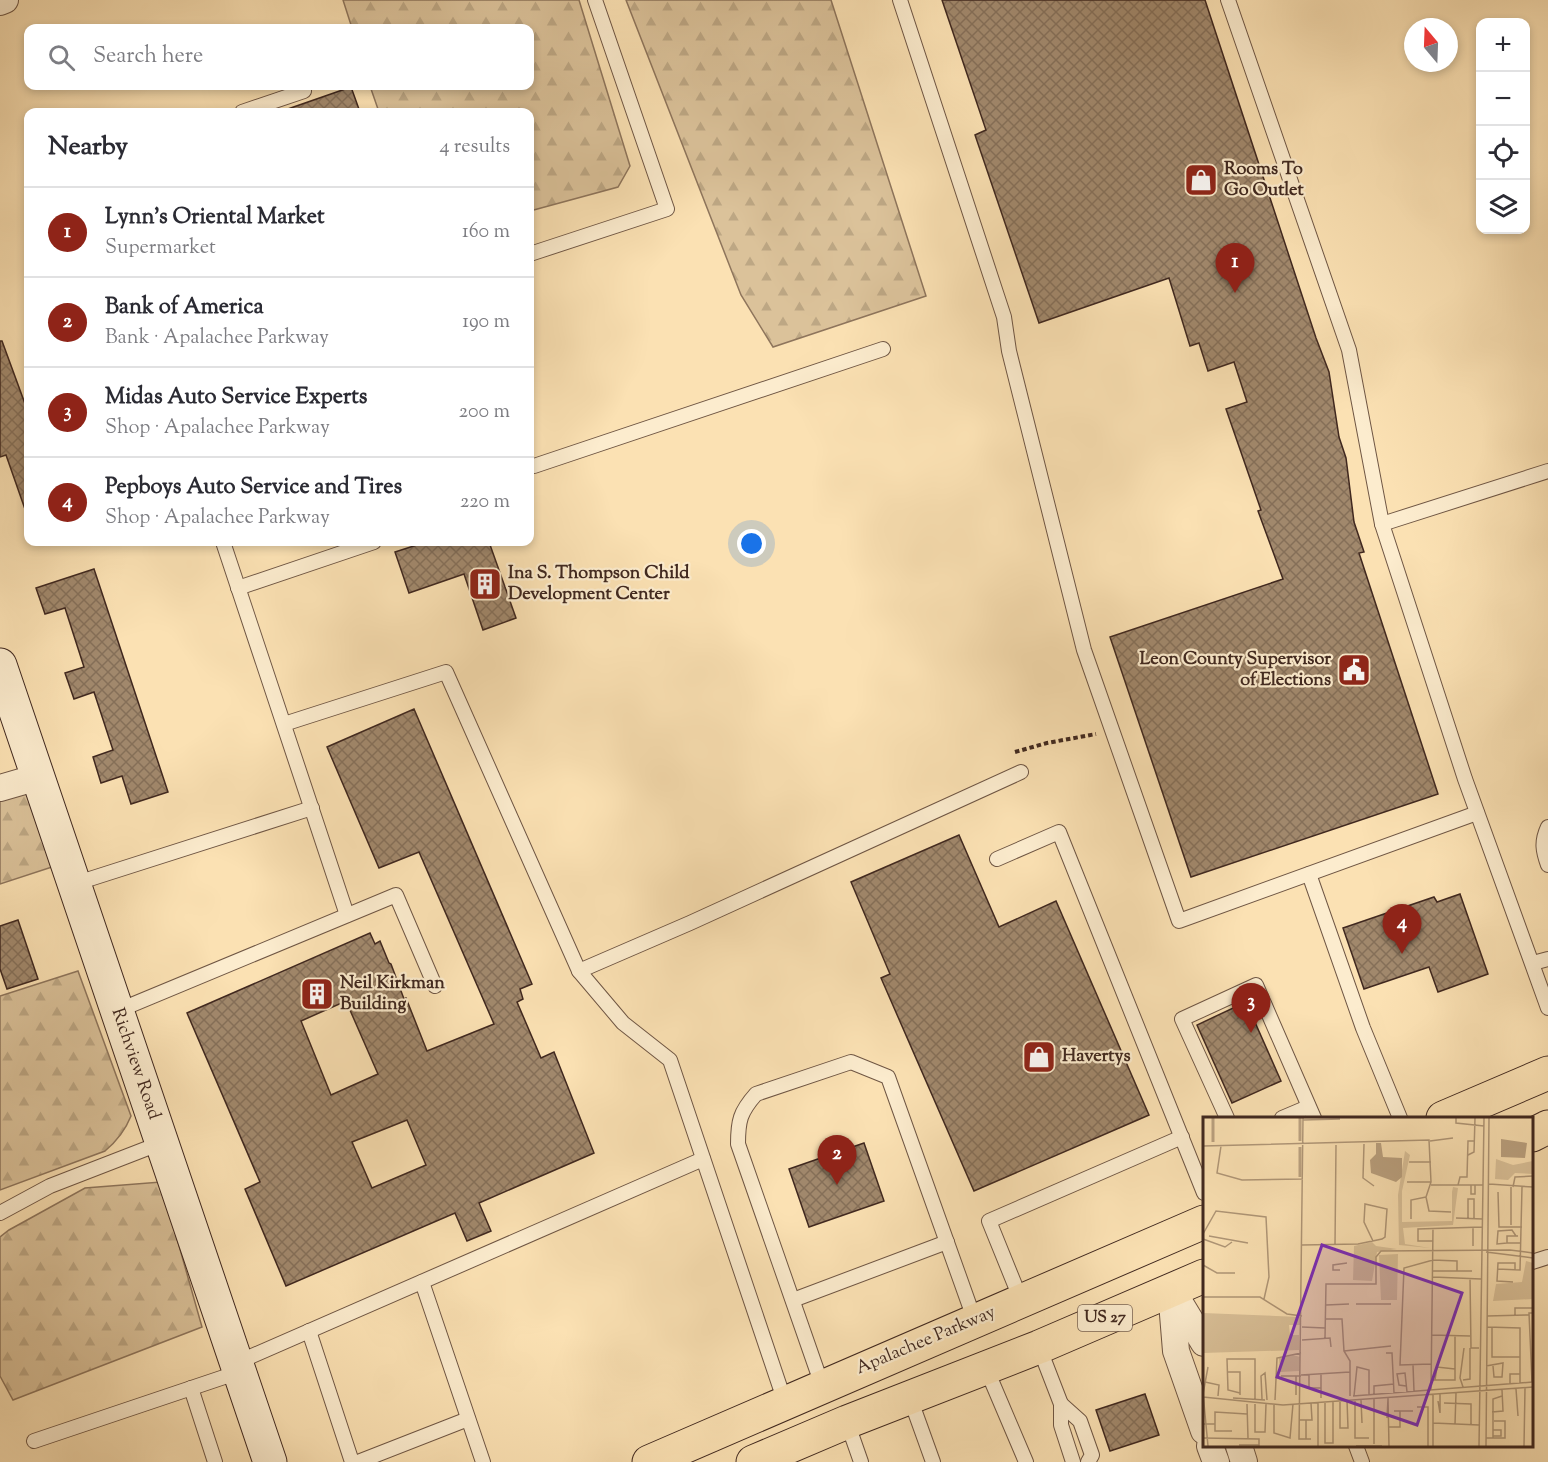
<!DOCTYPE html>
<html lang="en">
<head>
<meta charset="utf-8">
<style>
  body { margin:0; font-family:"Sorts Mill Goudy",serif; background:#f7f7f7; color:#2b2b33 }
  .controls { position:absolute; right:18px; top:18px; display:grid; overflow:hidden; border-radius:12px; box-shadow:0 3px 9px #0003 }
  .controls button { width:54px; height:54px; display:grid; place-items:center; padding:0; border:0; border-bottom:2px solid #e1e1e2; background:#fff; color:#2b2b33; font:30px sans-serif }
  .compass { position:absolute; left:1404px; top:18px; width:54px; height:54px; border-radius:50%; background:#fff; box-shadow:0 3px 9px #0003; rotate:341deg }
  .you { position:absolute; left:752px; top:544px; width:21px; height:21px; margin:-15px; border:4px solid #fff; border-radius:50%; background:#1a73e8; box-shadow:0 0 0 9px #1a73e833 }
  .badge { display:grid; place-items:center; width:39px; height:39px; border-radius:50%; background:#8f2418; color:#fff; font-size:20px; font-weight:700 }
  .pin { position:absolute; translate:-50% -50px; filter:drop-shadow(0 2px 3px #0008) }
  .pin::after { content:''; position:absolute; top:32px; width:21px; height:18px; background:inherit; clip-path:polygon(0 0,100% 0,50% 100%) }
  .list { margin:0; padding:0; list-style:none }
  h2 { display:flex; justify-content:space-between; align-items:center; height:78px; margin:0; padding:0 24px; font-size:26px }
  h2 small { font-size:20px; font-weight:400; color:#7c7c81 }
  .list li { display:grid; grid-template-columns:39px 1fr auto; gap:18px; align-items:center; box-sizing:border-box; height:90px; padding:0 24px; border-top:2px solid #e1e1e2 }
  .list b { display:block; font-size:22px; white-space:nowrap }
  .list p { margin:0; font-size:20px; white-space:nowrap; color:#7c7c81 }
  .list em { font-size:20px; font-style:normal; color:#7c7c81 }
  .icon { flex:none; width:33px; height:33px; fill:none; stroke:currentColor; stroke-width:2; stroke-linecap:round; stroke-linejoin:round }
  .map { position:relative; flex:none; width:1548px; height:1462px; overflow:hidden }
  .search { position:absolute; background:#fff; box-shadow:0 3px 9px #0003; left:24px; top:24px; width:510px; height:66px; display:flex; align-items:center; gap:15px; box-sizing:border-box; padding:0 21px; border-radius:12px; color:#7c7c81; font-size:22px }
  .panel { position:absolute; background:#fff; box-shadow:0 3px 9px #0003; left:24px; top:108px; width:510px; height:438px; border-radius:12px }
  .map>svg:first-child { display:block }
  .forest { fill:url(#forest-firs); stroke:#8e755c; stroke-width:1.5 }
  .building { fill:url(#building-cross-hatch); stroke:#40281f; stroke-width:1.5; fill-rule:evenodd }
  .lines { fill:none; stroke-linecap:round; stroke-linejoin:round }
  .lane-casing { stroke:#6f5644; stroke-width:16 }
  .street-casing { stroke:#6f5644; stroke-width:28 }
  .secondary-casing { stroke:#40281f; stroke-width:35 }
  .primary-casing { stroke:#40281f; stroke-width:35 }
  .path { stroke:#40281f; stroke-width:4; stroke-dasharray:4.5 3; stroke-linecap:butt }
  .lane { stroke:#fcecce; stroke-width:14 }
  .street { stroke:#fcecce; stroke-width:26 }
  .secondary { stroke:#fcecce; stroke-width:33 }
  .primary { stroke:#fbe1b3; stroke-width:33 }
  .labels { text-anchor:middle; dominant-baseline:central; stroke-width:4.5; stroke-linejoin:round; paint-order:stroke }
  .shield { fill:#fcecce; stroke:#786354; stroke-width:1.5 }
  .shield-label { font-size:16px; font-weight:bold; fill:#40281f }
  .poi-label { font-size:18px; font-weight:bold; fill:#40281f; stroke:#fcecce; text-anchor:start }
  .street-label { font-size:18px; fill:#40281f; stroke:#fcecce }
  .inset-river { fill:none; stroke:#bba281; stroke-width:3 }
  .inset-road { fill:none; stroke:#b09778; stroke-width:1.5 }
  .view { fill:#7b2cbf; fill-opacity:0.15; stroke:#7b2cbf; stroke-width:3 }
  .inset-edge { fill:none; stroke:#40281f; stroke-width:3 }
</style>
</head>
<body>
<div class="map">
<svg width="1548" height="1462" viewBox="0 0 1548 1462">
  <defs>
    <pattern id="forest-firs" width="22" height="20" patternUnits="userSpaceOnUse" patternTransform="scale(1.5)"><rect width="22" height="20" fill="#dbc29a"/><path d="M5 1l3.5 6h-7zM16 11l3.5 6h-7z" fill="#bda784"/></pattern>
    <pattern id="building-cross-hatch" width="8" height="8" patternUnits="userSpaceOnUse" patternTransform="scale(1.5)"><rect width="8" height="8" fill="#a1886c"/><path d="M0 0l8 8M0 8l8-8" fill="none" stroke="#856f58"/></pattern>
  </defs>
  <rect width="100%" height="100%" fill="#fbe1b3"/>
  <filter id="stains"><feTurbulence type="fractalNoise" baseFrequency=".00333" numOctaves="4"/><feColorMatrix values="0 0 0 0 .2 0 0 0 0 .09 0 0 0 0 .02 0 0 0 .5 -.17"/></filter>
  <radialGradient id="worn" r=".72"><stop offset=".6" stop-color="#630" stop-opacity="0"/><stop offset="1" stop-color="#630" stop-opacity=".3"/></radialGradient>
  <g class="forest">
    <path d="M343 0H579L630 166 618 187 530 211V112H379L370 86H530V28H352Z"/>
    <path d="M626 0H831L926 296 773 347 741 295Z"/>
    <path d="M27 786 55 866 0 884V795Z"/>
    <path d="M78 971 131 1116C125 1131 117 1141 105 1151L0 1190V996Z"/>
    <path d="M161 1182 202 1327 13 1400 0 1376V1237L9 1230 85 1188Z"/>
  </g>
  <g class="building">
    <path d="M942 0H1205L1316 338 1329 372 1339 437 1346 458 1354 522 1364 552 1359 553 1438 794 1191 877 1110 637 1283 579 1258 511 1261 510 1226 409 1247 402 1234 362 1208 371 1199 343 1190 346 1169 278 1039 323 975 135 986 130Z"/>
    <path d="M351 87 360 112H286L285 110Z"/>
    <path d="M0 341H2L28 412V511L26 512 6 455 0 457Z"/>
    <path d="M426 542H489L516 618 483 630 464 574 409 593 395 552Z"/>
    <path d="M94 569 168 792 131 804 122 776 101 783 93 757 113 750 94 692 74 699 65 673 84 667 65 608 45 614 36 588Z"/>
    <path d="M414 709 532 984 520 989 523 999 517 1002 541 1058 554 1052 594 1153 479 1203 491 1231 467 1241 455 1213 286 1286 245 1189 260 1182 187 1013 370 933 375 944 380 941 389 963 391 964 404 999 406 998 427 1051 494 1024 419 852 379 868 327 747ZM346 1001 378 1074 331 1095 301 1021ZM407 1120 426 1165 372 1188 352 1142Z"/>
    <path d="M959 835 999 927 1056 901 1149 1115 974 1191 881 978 890 974 851 882Z"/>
    <path d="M1460 894 1488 974 1438 992 1429 967 1364 989 1343 928 1434 897 1437 902Z"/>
    <path d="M18 920 38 979 7 989 0 969V926Z"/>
    <path d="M1246 1002 1281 1081 1232 1103 1197 1025Z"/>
    <path d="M864 1143 884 1201 809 1227 789 1169Z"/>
    <path d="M1145 1394 1159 1435 1110 1451 1096 1410Z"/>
  </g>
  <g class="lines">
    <g class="lane-casing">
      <g id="lane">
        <path d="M900 0 1004 317 1009 351 1084 650 1179 921 1477 813"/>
        <path d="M1228 0 1349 350 1382 524 1465 779 1548 1008"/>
        <path d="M242 112 304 91"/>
        <path d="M530 254 667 209 595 0"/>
        <path d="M534 466 883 349"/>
        <path d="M1382 524 1548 471"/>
        <path d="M223 542 347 915"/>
        <path d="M238 588 374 542"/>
        <path d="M284 724 446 672 579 971 623 1023 670 1060 785 1402"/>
        <path d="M1548 827C1541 842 1543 851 1548 865"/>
        <path d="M997 859 1059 832 1204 1193"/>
        <path d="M1309 874 1363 1028 1400 1118"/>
        <path d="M74 884 312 808"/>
        <path d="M1533 963 1548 959"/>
        <path d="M579 971 690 923 1021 772"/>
        <path d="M117 1011 396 895 435 986"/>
        <path d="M1227 1118 1182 1019 1256 985 1314 1118"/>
        <path d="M1282 1118 1308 1107"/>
        <path d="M0 1213 50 1186 161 1143"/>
        <path d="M1532 1262 1548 1257"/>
        <path d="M422 1282 483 1462"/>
        <path d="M793 1300 947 1242"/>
        <path d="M1021 1300 989 1221 1182 1137"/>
        <path d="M309 1331 352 1462"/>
        <path d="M1039 1347 1061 1404V1425L1073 1462"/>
        <path d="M236 1363 703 1159"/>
        <path d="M986 1368 1026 1462"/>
        <path d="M822 1385 738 1144C738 1121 740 1112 756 1094L851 1062 888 1077 975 1321"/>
        <path d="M191 1388 215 1462"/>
        <path d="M910 1398 933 1462"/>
        <path d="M1061 1404 1080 1421 1092 1455 1088 1462"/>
        <path d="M847 1422 861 1462"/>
        <path d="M34 1441 239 1372"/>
        <path d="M1356 1446 1362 1462"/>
        <path d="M358 1462 468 1419"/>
      </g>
    </g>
    <g class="street-casing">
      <g id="street">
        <path d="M0 2 5 0"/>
        <path d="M0 788 38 777"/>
        <path d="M1171 1290 1176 1351 1204 1431"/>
        <path d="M1175 1295 1204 1343"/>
        <path d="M1210 1446 1216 1462"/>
        <path d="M1239 1446 1244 1462"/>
      </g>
    </g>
    <g class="secondary-casing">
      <path id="secondary" d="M0 665 270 1462"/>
    </g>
    <g class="primary-casing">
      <g id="primary">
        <path d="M1443 1118 1548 1073"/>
        <path d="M1532 1135 1548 1127"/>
        <path d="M649 1462 1204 1222"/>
        <path d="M753 1462 847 1422 1039 1347 1204 1276"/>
      </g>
    </g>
    <path class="path" d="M1015 752 1047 743 1096 734"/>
    <use href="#lane" class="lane"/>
    <use href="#street" class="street"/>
    <use href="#secondary" class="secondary"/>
    <use href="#primary" class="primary"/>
  </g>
  <defs>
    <g id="shop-square" transform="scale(1.725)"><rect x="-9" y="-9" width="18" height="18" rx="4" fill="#8f2418" stroke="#fcecce"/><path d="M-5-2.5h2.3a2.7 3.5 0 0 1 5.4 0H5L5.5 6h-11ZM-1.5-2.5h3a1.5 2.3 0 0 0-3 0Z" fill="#fff"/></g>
    <g id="building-square" transform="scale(1.725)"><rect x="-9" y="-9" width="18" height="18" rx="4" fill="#8f2418" stroke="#fcecce"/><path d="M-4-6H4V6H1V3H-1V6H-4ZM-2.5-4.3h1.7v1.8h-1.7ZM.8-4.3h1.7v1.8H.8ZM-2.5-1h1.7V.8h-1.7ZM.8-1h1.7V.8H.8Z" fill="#fff"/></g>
    <g id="civic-square" transform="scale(1.725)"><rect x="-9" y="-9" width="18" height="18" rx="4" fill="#8f2418" stroke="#fcecce"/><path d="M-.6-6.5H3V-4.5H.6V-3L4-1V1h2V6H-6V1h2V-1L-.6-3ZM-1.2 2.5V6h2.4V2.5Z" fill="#fff"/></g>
  </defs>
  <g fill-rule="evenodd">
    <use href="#shop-square" x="1201" y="180"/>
    <use href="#building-square" x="485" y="584"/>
    <use href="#civic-square" x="1354" y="670"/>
    <use href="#building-square" x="317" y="994"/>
    <use href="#shop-square" x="1039" y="1057"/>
  </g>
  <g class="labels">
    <rect class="shield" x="1078" y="1305" width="54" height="26" rx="4.5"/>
    <g class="shield-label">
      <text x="1105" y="1318">US 27</text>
    </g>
    <g class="poi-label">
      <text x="1224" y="170">Rooms To<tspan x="1224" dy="21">Go Outlet</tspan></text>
      <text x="508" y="574">Ina S. Thompson Child<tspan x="508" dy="21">Development Center</tspan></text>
      <text x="1331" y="660" text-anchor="end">Leon County Supervisor<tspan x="1331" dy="21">of Elections</tspan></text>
      <text x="340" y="984">Neil Kirkman<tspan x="340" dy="21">Building</tspan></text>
      <text x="1062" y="1057">Havertys</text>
    </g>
    <g class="street-label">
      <text transform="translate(135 1064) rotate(71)">Richview Road</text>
      <text transform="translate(926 1341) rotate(-23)">Apalachee Parkway</text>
    </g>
  </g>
  <g transform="translate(1203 1117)">
    <rect width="330" height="330" fill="#fbe1b3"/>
    <path d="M202 34 207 38 199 74V105L249 104V75L250 70 255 71 250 108 200 111 202 127 227 131 196 128 195 78ZM293 42 310 48 330 44V57L312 56 305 63 292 62ZM169 125 173 129 194 132 174 135 169 164 150 163 151 129ZM195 137 194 183H178L176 138ZM323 144 330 146V182L290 184 293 167 319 165ZM0 196 97 200V208H86L87 218H96V233L0 236ZM90 238 97 240 96 254 77 255 76 241Z" fill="#dbc29a"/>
    <path d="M298 22 324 26 322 41 298 40ZM173 26H178L180 40 199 41V60L193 65 168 56 167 43 173 37Z" fill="#bba281"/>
    <path class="inset-river" d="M10 1V25M97 24V1M97 30V60"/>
    <path class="inset-road" d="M100 1 96 322H108M253 1V6L281 9M100 3 137 2M227 24 250 21M161 27 160 61 171 69M0 29 226 23 228 65 223 80M18 29 14 56 39 63 100 62M265 38 271 35 272 1M206 45H228M204 65H228M286 67 330 70M228 68H280M255 68 257 60H264L265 24H271M268 68V77H272V68M308 70V108M310 70 312 60 330 59M295 75 296 110H319M223 80 226 94 248 95M253 101 280 102M265 101V82H271V102M208 102V83L223 80M0 117 13 94 63 100 66 160 61 182M6 119 45 126M315 119H304V126H318M0 122 22 130 29 125M230 124H215V112L279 110M304 126 294 127 295 114 309 113 313 119M99 128 155 127 179 122 182 120 184 92 162 87 161 105 170 124M132 128 133 28M270 129V110M283 135 330 141M0 148 14 156H32M294 152 317 153 319 70M137 153H130V148L144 146M230 154H269M230 160 278 162M267 161 268 231H276M310 165 294 164 295 146H312V153M0 180H57L84 197 99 199M153 187H188M123 188 146 187M312 198V191H330M284 199 326 198M122 202H139L141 234 147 244V279M99 210 122 211M284 210 317 211V266M289 210V240H317M228 218 267 219M122 221 123 167H173V140L178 134 307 133 330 136M99 223 127 221 128 230M141 234 188 229M183 236H189L191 276M228 247 197 248 201 151 230 143 254 144V154M210 248 211 274M283 249 300 246 299 260H291L290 249M25 255H37V278M98 258 147 255M106 258V271H118M78 259H98M228 263H252V219M232 263 234 250 252 252M260 263 267 262V231M2 265 16 268 15 279M329 265 326 196H330M307 267V257H317M203 269 196 268 194 257 202 256 204 275M260 270 257 261 261 231M313 272 315 299M228 273 230 111M0 276 5 329M37 276 25 273 24 242H52V283M0 277 5 250M171 277V269L191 267M93 278V259M150 279 330 265M151 279 154 250 166 253V278M0 280 80 288 330 270M30 281 62 283M118 281V257M185 281 186 329M59 282 58 259 62 256 64 283M72 283 74 241 98 236M152 283V321H166M158 283 159 306M235 284 237 296V277M122 285V326H130V285M137 285V311H145L144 283M241 286 268 287V308M44 287 45 321M52 287V315H62L63 287M71 288V316L87 321 90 287M214 290H225V329M191 294H210M289 295 300 294 299 273M184 301 185 282M96 303H109L108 286M103 303V322M230 306 276 308M0 307H12V295L44 297M12 307V314H29M252 307 253 276M186 310H197V294M290 313H298V319H290M0 321 56 322V329M283 321H290V282L299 279M290 321H302V304H291M171 327V282M36 328H56M115 329V286M153 329H179M230 329V277M276 329 281 1M283 329 286 1M321 329 322 271"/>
    <path class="view" d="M119 128 259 176 214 308 74 260Z"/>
    <rect width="330" height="330" class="inset-edge"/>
  </g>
  <rect width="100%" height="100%" filter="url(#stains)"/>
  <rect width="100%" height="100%" fill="url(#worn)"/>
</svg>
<div class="controls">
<button>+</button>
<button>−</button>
<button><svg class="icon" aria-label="locate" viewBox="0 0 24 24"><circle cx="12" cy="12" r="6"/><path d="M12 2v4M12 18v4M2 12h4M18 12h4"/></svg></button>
<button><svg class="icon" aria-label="layers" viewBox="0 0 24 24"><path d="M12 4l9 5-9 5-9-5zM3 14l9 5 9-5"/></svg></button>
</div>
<svg class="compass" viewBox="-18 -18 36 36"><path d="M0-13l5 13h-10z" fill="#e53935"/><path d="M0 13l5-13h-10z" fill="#7c7c81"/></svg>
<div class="you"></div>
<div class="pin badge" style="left:1235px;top:293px">1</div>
<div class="pin badge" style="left:837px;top:1185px">2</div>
<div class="pin badge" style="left:1251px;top:1033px">3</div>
<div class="pin badge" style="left:1402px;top:954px">4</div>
<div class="search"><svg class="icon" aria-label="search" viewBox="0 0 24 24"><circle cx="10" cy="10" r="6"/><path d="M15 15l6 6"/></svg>Search here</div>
<section class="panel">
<h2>Nearby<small>4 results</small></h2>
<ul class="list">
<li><span class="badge">1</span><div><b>Lynn's Oriental Market</b><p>Supermarket</p></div><em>160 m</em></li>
<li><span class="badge">2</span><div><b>Bank of America</b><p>Bank · Apalachee Parkway</p></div><em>190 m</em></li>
<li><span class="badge">3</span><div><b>Midas Auto Service Experts</b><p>Shop · Apalachee Parkway</p></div><em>200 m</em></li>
<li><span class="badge">4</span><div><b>Pepboys Auto Service and Tires</b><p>Shop · Apalachee Parkway</p></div><em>220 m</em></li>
</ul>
</section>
</div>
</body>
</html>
